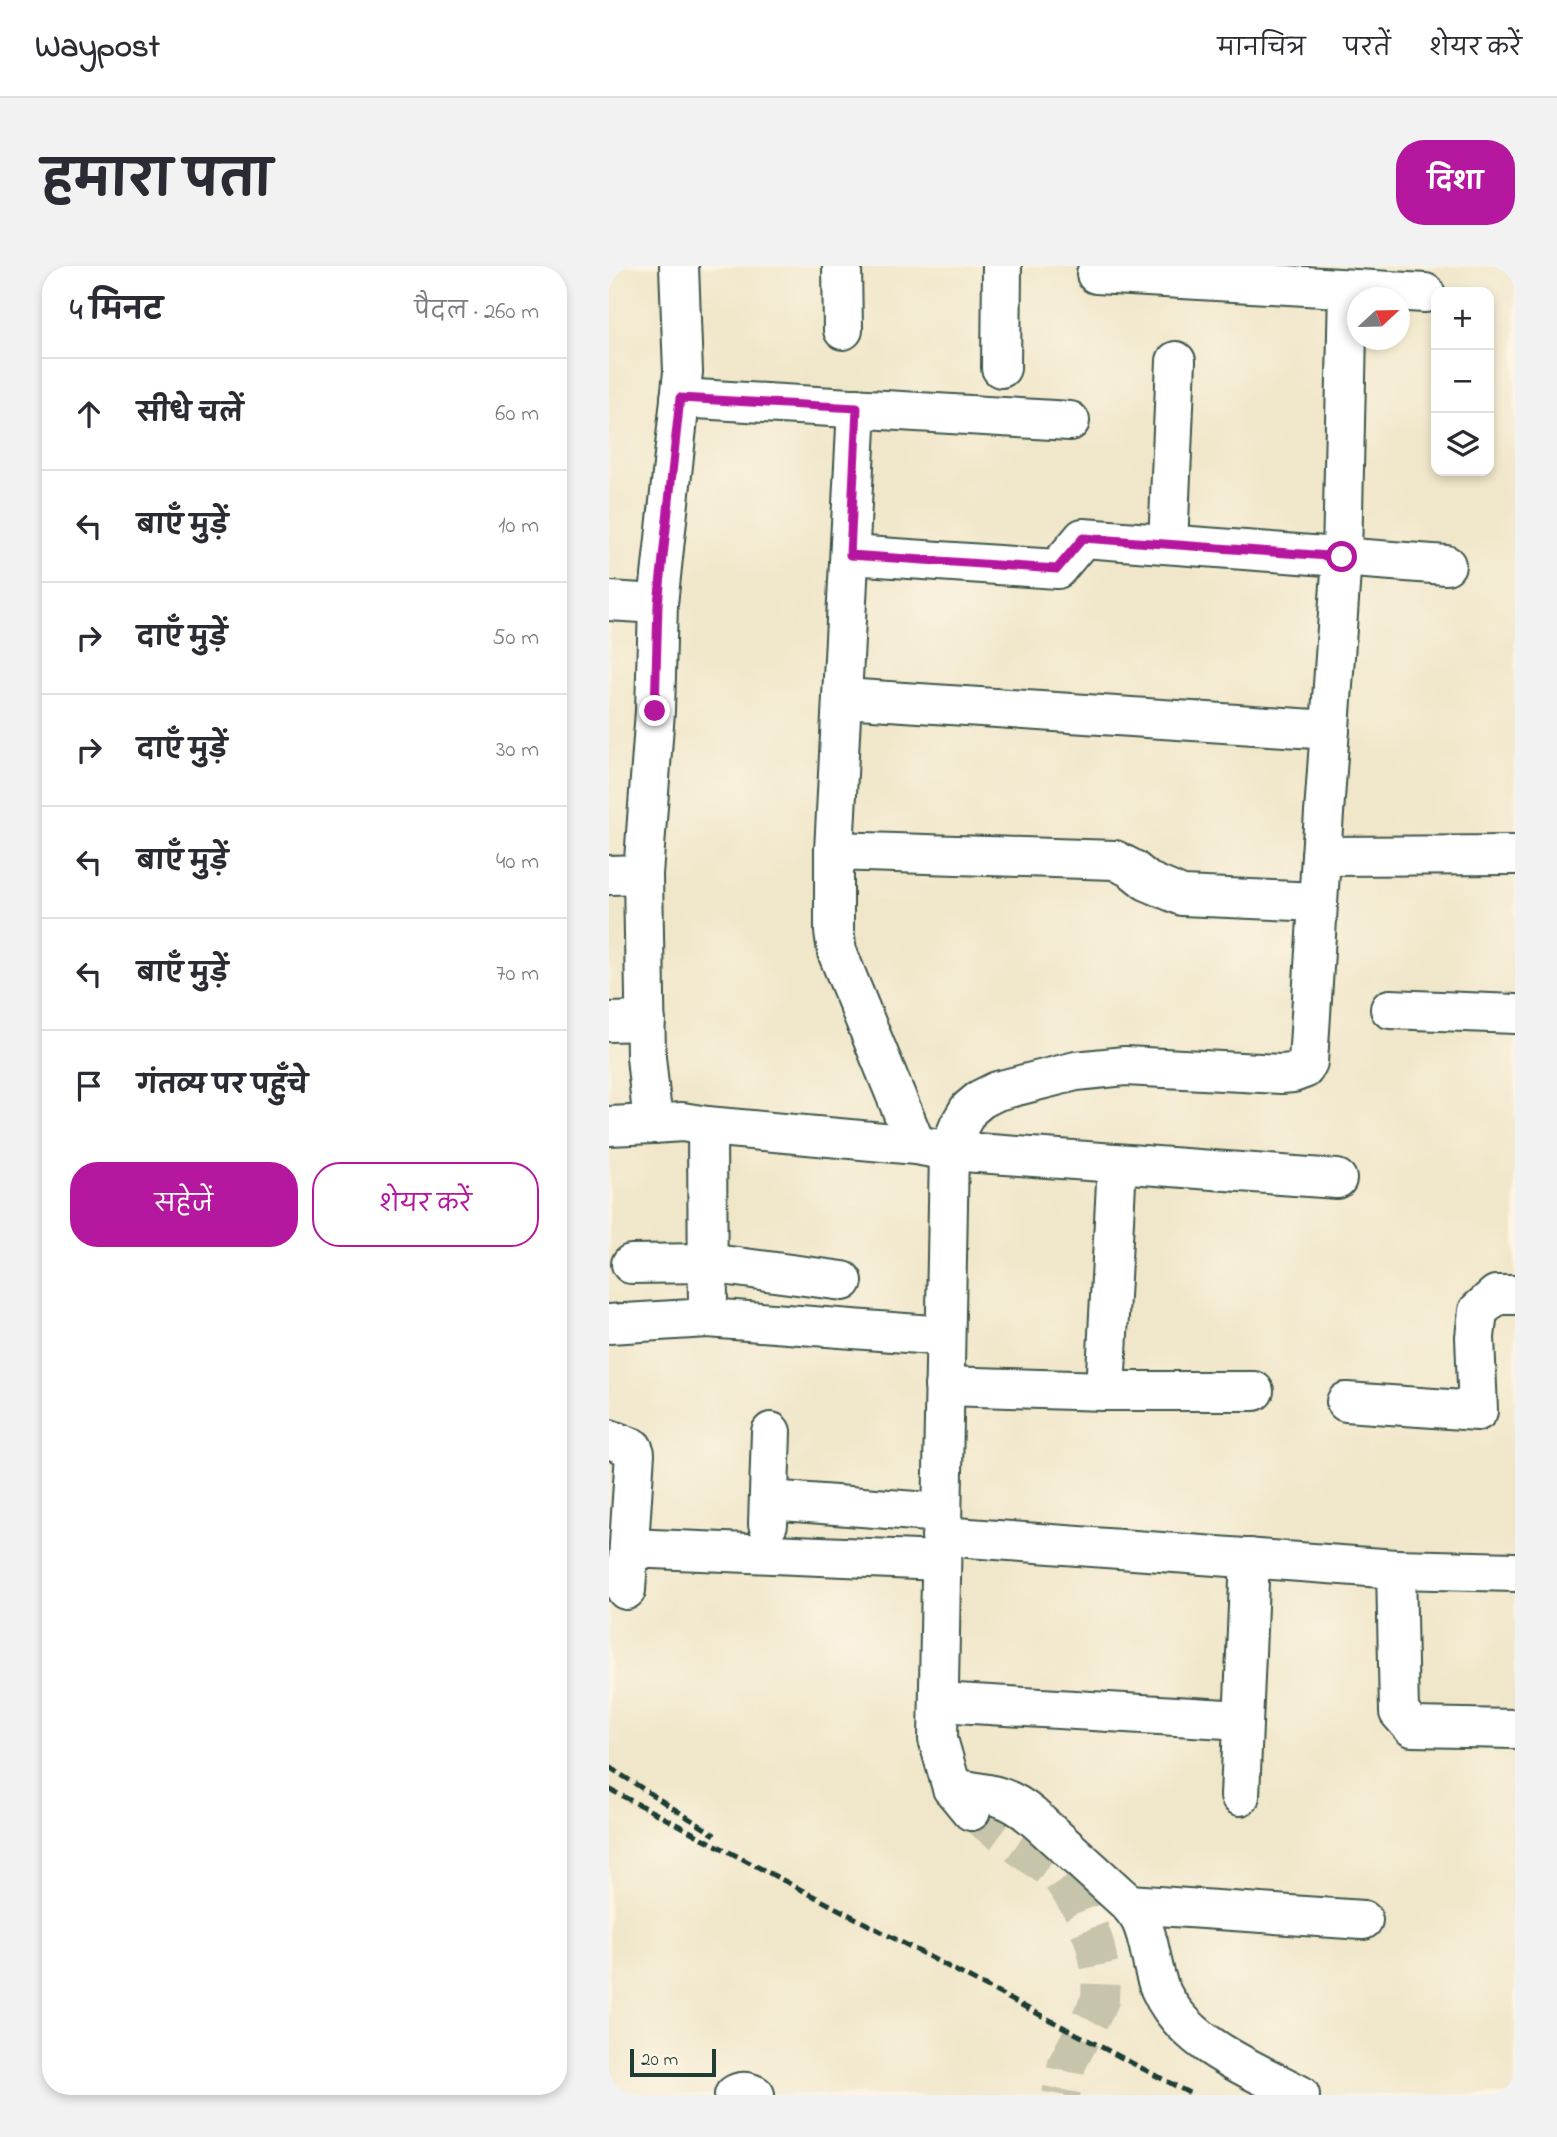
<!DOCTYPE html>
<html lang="hi">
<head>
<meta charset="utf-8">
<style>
  body { margin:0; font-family:"Indie Flower","Playpen Sans Deva",sans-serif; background:#f2f2f3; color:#2b2b33 }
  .controls { position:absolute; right:21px; top:21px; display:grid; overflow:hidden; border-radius:14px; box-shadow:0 4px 10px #0003 }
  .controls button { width:63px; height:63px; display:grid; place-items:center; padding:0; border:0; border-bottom:2px solid #e1e1e2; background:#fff; color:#2b2b33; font:35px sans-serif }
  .compass { position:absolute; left:738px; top:21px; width:63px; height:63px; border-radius:50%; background:#fff; box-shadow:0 4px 10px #0003; rotate:68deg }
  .scale { position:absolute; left:21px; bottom:18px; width:86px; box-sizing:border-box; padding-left:7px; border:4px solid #1f3d34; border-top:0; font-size:19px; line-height:24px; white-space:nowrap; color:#1f3d34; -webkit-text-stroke:5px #fcf5e5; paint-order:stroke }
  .stop { position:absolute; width:21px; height:21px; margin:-16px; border:5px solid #b5179e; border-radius:50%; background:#fff }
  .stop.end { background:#b5179e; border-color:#fff; box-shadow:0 2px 7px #0008 }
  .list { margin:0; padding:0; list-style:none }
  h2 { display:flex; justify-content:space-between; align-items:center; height:91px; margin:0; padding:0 28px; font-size:30px }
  h2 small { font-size:23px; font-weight:400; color:#7c7c81 }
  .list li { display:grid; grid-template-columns:46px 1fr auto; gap:21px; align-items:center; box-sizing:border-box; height:112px; padding:0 28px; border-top:2px solid #e1e1e2 }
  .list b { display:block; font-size:26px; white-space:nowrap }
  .list em { font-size:23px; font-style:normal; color:#7c7c81 }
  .actions { display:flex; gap:14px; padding:21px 28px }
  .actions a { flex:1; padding:16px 0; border:2px solid #b5179e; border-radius:28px; text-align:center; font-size:24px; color:#b5179e }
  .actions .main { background:#b5179e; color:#fff }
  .icon { flex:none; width:38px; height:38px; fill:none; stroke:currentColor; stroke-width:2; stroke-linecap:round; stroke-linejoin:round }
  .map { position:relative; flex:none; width:906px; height:1829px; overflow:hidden; border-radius:28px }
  header { display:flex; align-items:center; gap:42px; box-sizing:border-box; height:98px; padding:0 35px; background:#fff; border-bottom:2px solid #e1e1e2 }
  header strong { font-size:33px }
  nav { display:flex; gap:38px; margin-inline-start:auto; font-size:24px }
  .intro { display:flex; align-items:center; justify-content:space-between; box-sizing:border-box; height:168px; padding:0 42px }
  h1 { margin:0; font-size:49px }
  .button { padding:18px 32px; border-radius:28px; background:#b5179e; color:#fff; font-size:24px; font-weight:700 }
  main { display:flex; gap:42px; padding:0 42px }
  aside { flex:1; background:#fff; border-radius:28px; box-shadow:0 4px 10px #0003 }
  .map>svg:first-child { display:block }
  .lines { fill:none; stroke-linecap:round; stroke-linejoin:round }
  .minor-tunnel { stroke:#c6c4ab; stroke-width:38; stroke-dasharray:38 19; stroke-linecap:butt }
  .minor-casing { stroke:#3e564a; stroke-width:42 }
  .minor { stroke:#fff; stroke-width:38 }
  .rail { stroke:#1f3d34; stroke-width:5; stroke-dasharray:10 5; stroke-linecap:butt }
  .route { stroke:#b5179e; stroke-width:9 }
</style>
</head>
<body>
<header>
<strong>Waypost</strong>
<nav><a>मानचित्र</a><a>परतें</a><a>शेयर करें</a></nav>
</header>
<div class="intro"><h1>हमारा पता</h1><a class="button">दिशा</a></div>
<main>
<aside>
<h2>4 मिनट<small>पैदल · 260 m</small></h2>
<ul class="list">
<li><svg class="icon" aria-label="ahead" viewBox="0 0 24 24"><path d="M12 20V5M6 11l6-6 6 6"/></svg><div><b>सीधे चलें</b></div><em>60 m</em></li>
<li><svg class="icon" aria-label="left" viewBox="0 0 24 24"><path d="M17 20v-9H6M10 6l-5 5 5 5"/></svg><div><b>बाएँ मुड़ें</b></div><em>10 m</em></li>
<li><svg class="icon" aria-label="right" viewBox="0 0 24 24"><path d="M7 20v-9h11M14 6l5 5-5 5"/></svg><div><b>दाएँ मुड़ें</b></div><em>50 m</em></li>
<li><svg class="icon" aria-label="right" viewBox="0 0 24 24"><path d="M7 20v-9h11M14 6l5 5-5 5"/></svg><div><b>दाएँ मुड़ें</b></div><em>30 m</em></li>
<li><svg class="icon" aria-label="left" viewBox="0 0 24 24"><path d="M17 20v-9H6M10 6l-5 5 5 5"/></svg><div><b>बाएँ मुड़ें</b></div><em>40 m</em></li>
<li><svg class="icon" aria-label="left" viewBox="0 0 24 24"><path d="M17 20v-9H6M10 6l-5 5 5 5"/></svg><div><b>बाएँ मुड़ें</b></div><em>70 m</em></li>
<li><svg class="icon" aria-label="arrive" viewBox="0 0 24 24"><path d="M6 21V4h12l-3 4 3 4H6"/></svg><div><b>गंतव्य पर पहुँचे</b></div></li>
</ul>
<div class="actions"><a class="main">सहेजें</a><a>शेयर करें</a></div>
</aside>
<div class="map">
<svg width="906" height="1829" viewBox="0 0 906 1829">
  <rect width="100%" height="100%" fill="#fcf5e5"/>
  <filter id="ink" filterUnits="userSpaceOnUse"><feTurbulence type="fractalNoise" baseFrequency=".0143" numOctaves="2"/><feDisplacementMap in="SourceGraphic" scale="14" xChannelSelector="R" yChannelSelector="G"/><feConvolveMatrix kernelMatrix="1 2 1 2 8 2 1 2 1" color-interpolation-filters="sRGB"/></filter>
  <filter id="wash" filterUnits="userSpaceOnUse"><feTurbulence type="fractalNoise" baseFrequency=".00686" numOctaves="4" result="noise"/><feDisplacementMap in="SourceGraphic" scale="28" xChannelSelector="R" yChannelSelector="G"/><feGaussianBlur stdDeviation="1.57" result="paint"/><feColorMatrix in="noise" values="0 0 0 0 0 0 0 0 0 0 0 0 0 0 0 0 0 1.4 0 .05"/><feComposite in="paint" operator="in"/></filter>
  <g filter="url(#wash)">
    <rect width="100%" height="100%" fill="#f0e6c9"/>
  </g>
  <g filter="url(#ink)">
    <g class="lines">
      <path class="minor-tunnel" d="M362 1545 451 1610 473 1643 486 1678 492 1707 491 1734 458 1798 452 1829"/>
      <g class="minor-casing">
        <g id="minor">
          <path d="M70 0 74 106 49 338 46 445 34 608 37 791 44 858 73 856 98 860 307 879 340 885 728 913"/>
          <path d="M233 0 234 64"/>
          <path d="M487 8 816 27"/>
          <path d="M739 23 733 291 712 590 906 589"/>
          <path d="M392 102 393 0"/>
          <path d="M71 132 461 155"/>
          <path d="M248 142 225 585V665L228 686 307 879"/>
          <path d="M559 278 567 95"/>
          <path d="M241 289 448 303 474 272 837 299"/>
          <path d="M0 335 49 338"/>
          <path d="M234 432 721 464"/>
          <path d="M225 585 506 594 523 603 538 615 573 630 709 636"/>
          <path d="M0 609 34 608"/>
          <path d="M781 743 906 748"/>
          <path d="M0 756 37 755"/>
          <path d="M0 860 44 858"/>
          <path d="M98 860 99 1052"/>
          <path d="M22 998 98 997 234 1015"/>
          <path d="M0 1058 99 1052 336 1070"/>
          <path d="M335 1120 496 1125H645"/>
          <path d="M496 1125 508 898"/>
          <path d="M737 1136 869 1145 866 1071 869 1045 887 1029H906"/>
          <path d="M0 1173 24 1182 26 1187 17 1324"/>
          <path d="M160 1234 333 1247"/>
          <path d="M159 1258 162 1166"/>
          <path d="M332 1270 787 1303 906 1306"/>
          <path d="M20 1282 332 1295"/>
          <path d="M787 1303 790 1446 803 1461 906 1463"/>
          <path d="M330 1436 634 1454"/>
          <path d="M343 1522C377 1528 396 1527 423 1550L520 1638C524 1643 529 1649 532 1655 542 1677 542 1702 551 1723 576 1779 641 1802 691 1829"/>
          <path d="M631 1530 641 1292"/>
          <path d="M362 1545 343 1522 329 1473 340 885 350 860 360 843 372 833 388 825 467 805 516 800 672 808 684 807 695 803 699 796 712 590"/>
          <path d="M520 1638 754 1654"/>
          <path d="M125 1829C132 1824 138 1825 146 1829"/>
        </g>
      </g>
      <use href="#minor" class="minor"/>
      <g class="rail">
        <path d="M0 1501 106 1569"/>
        <path d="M0 1523 584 1829"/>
      </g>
    </g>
  </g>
  <g class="lines" filter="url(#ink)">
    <path class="route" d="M46 445 49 338 71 132 248 142 241 289 448 303 474 272 733 291"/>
  </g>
</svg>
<div class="controls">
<button>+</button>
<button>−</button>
<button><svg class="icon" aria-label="layers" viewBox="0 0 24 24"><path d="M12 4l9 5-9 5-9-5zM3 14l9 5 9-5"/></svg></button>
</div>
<svg class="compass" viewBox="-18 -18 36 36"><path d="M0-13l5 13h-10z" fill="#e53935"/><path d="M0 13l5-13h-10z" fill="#7c7c81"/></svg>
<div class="scale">20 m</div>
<div class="stop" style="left:733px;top:291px"></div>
<div class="stop end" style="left:46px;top:445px"></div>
</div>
</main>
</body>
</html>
